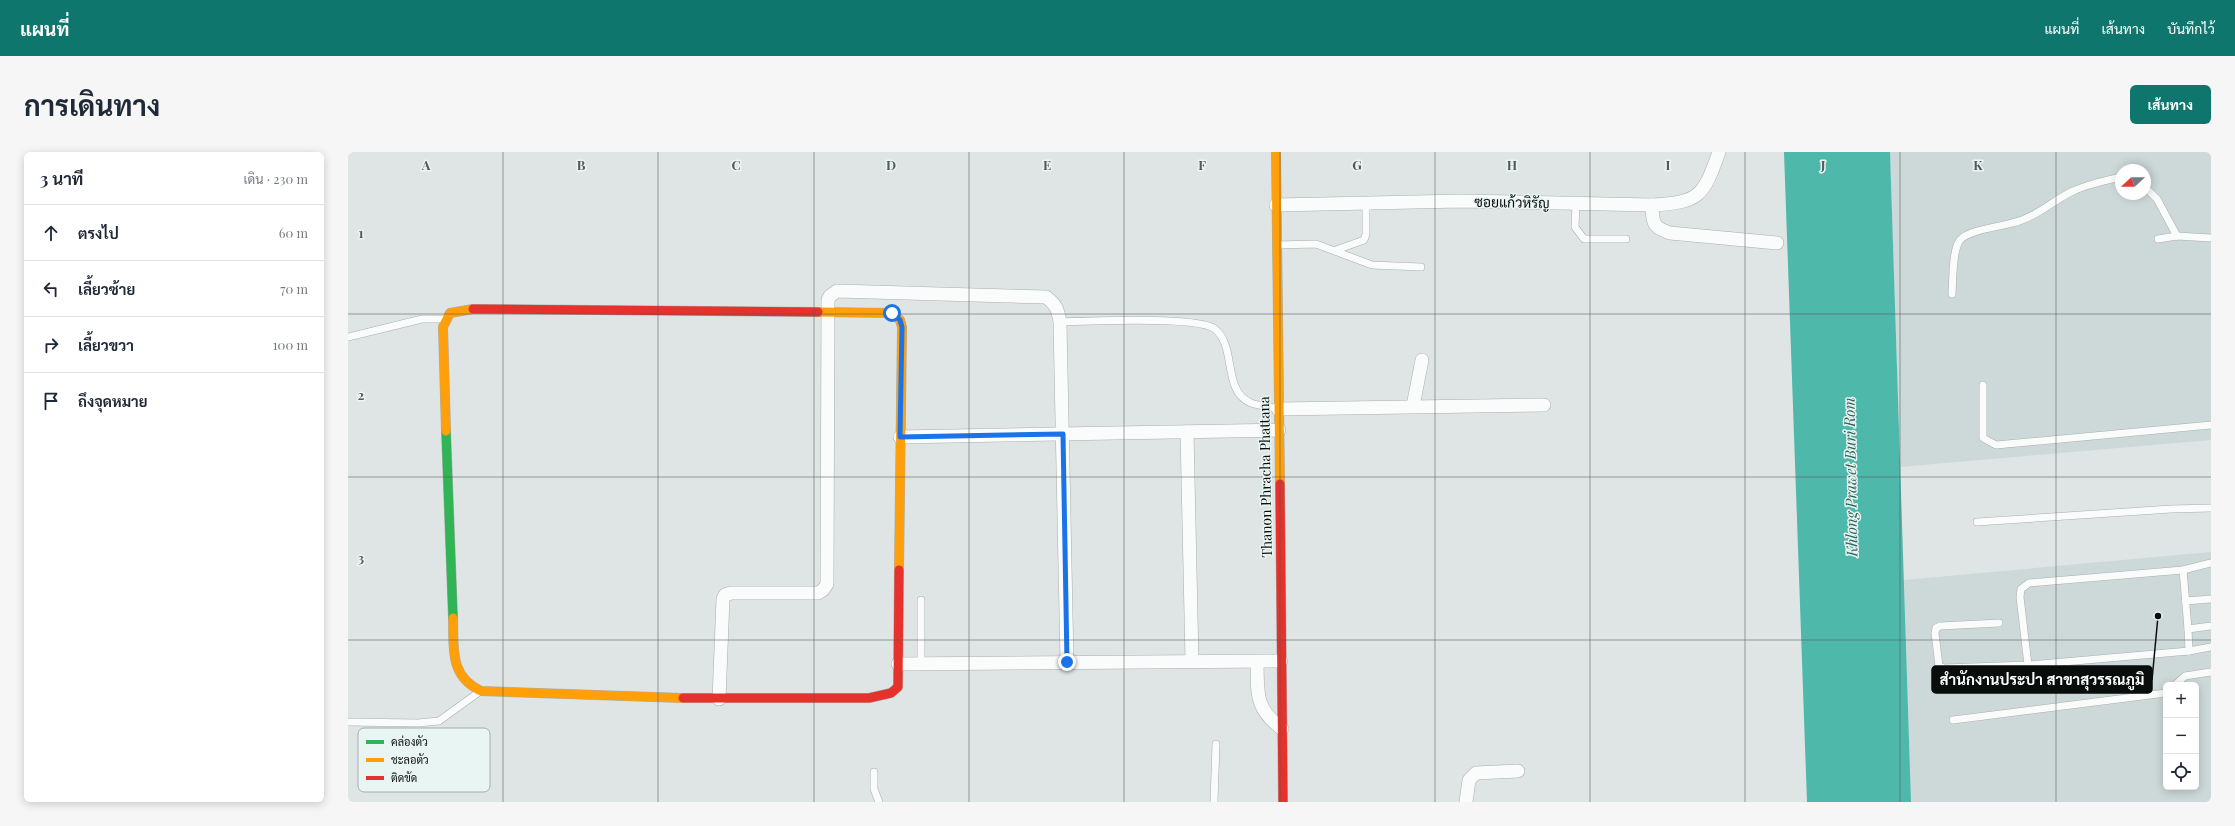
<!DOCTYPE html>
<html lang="th">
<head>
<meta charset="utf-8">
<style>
  body { margin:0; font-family:"Playfair Display",Sarabun,serif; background:#f6f6f7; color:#1f2937 }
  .controls { position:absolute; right:12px; bottom:12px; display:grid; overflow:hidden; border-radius:6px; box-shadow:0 2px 10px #0003 }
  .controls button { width:36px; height:36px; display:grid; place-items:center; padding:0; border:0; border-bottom:1px solid #e0e1e3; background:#fff; color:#1f2937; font:20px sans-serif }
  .compass { position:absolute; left:1767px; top:12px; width:36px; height:36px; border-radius:50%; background:#fff; box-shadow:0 2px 10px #0003; rotate:249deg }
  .stop { position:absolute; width:12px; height:12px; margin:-9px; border:3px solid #1a73e8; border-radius:50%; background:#fff }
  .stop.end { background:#1a73e8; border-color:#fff; box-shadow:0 1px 4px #0008 }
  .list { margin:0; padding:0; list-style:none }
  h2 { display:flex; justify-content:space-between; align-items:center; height:52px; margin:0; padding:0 16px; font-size:17px }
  h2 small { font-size:13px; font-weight:400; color:#747a83 }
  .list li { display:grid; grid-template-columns:26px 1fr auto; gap:12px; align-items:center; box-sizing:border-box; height:56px; padding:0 16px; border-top:1px solid #e0e1e3 }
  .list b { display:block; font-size:15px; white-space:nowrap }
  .list em { font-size:13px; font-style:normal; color:#747a83 }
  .icon { flex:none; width:22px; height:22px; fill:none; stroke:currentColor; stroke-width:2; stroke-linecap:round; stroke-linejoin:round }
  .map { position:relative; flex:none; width:1863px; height:650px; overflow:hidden; border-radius:6px }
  header { display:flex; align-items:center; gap:24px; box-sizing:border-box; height:56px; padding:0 20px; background:#0f766e; color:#fff }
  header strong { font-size:19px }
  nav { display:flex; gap:22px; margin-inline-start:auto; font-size:14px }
  .intro { display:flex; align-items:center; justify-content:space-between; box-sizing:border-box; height:96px; padding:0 24px }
  h1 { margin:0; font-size:28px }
  .button { padding:10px 18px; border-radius:6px; background:#0f766e; color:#fff; font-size:14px; font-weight:700 }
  main { display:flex; gap:24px; padding:0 24px }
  aside { flex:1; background:#fff; border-radius:6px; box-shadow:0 2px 10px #0003 }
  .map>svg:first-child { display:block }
  .built { fill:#ccd9d8; fill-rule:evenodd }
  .water { fill:#4eb8ab }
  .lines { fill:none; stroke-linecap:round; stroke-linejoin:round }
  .lane-casing { stroke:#a9aead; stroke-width:8 }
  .street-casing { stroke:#a9aead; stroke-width:14 }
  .fast-casing { stroke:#a9aead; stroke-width:10 }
  .slow-casing { stroke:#a9aead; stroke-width:10 }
  .jam-casing { stroke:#a9aead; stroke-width:10 }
  .lane { stroke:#fafbfb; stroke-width:7 }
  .street { stroke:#fafbfb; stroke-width:13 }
  .fast { stroke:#30b455; stroke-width:9 }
  .slow { stroke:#ff9f0a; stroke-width:9 }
  .jam { stroke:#e5322d; stroke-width:9 }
  .route { stroke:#1a73e8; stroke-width:5 }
  .grid { fill:none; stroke:#545958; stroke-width:1; stroke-opacity:0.55 }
  .labels { text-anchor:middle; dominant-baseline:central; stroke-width:3; stroke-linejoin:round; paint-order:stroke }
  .street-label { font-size:14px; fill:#090d0c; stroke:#e9f5f2 }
  .water-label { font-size:15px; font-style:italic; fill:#2d6058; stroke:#e9f5f2 }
  .key { fill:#e9f5f2; stroke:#a6afad; stroke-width:1 }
  .key-label { font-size:11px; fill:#090d0c }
  .grid-label { font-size:13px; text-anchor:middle; font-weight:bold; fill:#545958; stroke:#e9f5f2; stroke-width:3; stroke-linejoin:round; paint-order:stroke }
  .leader { fill:none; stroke:#090d0c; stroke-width:1.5 }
  .callout-dot { fill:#090d0c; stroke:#e9f5f2; stroke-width:1.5 }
  .callout { fill:#090d0c; stroke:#090d0c; stroke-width:1.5 }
  .callout-label { font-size:15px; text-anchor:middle; font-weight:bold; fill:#fff }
</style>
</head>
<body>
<header>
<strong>แผนที่</strong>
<nav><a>แผนที่</a><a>เส้นทาง</a><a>บันทึกไว้</a></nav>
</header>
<div class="intro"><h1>การเดินทาง</h1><a class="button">เส้นทาง</a></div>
<main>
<aside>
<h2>3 นาที<small>เดิน · 230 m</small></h2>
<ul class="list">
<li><svg class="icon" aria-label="ahead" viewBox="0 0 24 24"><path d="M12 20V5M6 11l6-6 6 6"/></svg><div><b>ตรงไป</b></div><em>60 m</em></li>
<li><svg class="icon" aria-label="left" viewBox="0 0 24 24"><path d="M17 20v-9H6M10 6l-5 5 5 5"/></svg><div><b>เลี้ยวซ้าย</b></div><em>70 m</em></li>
<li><svg class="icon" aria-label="right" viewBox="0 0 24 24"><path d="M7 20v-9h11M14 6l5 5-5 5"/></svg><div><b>เลี้ยวขวา</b></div><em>100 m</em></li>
<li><svg class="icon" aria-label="arrive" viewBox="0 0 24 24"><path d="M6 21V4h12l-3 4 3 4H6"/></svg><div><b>ถึงจุดหมาย</b></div></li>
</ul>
</aside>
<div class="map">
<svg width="1863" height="650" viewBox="0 0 1863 650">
  <rect width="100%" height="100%" fill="#dee5e4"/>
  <g class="built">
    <path d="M1542 0H1863V288L1552 315ZM1773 18H1797V42H1773Z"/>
    <path d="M1863 400V650H1563L1556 428ZM1818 533H1848V635H1818Z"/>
  </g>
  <path class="water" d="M1436 0H1542L1563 650H1459Z"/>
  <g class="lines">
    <g class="lane-casing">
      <g id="lane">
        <path d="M1797 35 1809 47 1829 84"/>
        <path d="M1228 52 1227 75 1236 87H1278"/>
        <path d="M1810 87 1829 84 1863 86"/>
        <path d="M929 93 968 92 1024 113 1073 115"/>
        <path d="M988 98 1016 88 1018 82V51"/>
        <path d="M1604 142C1605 129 1604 98 1612 88 1620 78 1651 75 1664 71 1687 66 1703 50 1723 40 1739 32 1756 29 1773 25"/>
        <path d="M712 170C738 169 851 164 867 177 889 195 874 239 903 251 912 254 922 255 930 257"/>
        <path d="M0 185 74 167H96"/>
        <path d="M1635 233V286L1648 293 1863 273"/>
        <path d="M1629 370 1823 357 1863 356"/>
        <path d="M1835 418 1840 477"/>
        <path d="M1837 449 1863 447"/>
        <path d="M1651 471 1592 474 1588 476 1587 481 1591 514 1596 516 1680 513 1841 499 1863 495"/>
        <path d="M1841 499 1840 477 1863 474"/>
        <path d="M573 512V448"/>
        <path d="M1680 513 1672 445 1673 437 1681 431 1835 418 1863 411"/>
        <path d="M1827 533 1837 524 1863 520"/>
        <path d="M1605 568 1818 541"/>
        <path d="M0 570 70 571 91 569 131 540"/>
        <path d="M526 620V637L531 650"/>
        <path d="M866 650 868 592"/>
      </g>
    </g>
    <g class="street-casing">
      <g id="street">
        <path d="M928 53 1114 49 1304 53C1352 50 1355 45 1371 0"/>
        <path d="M1304 53C1305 71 1304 75 1322 81L1429 91"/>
        <path d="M1065 254 1074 208"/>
        <path d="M930 257 1196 253"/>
        <path d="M839 280 844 509"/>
        <path d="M552 285 931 278"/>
        <path d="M909 510C910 542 906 555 934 577"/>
        <path d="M550 512 933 509"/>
        <path d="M371 547 375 447 377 443 383 441H470L475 438 479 432 480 148 482 144 489 139 698 145C708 152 710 158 712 170L719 510"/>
        <path d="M1118 650 1121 628 1128 621 1170 619"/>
      </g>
    </g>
    <g class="fast-casing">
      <path id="fast" d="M98 279 105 466"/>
    </g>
    <g class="slow-casing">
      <g id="slow">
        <path d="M928 0 932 332"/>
        <path d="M470 160 544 161 552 168 554 175 551 418"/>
        <path d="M98 279 95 175 102 161 125 157"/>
        <path d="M105 466C106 496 101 524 133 539L335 546"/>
      </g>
    </g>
    <g class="jam-casing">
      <g id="jam">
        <path d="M125 157 470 160"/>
        <path d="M932 332 935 650"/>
        <path d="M335 546H521L543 541 550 535 551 418"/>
      </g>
    </g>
    <use href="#lane" class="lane"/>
    <use href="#street" class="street"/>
    <use href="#fast" class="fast"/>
    <use href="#slow" class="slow"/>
    <use href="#jam" class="jam"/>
  </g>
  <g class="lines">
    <path class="route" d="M544 161 552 168 554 175 552 285 715 282 719 510"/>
  </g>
  <path class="grid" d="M155 0V650M310 0V650M466 0V650M621 0V650M776 0V650M932 0V650M1087 0V650M1242 0V650M1397 0V650M1552 0V650M1708 0V650M0 162H1863M0 325H1863M0 488H1863"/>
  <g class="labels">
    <g class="street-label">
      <text transform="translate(1164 50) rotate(1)">ซอยแก้วหิรัญ</text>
      <text transform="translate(917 325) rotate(-91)">Thanon Phracha Phattana</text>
    </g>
    <g class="water-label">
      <text transform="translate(1502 325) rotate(-91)">Khlong Prawet Buri Rom</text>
    </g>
  </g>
  <rect x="10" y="576" width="132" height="64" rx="6" class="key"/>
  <rect x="18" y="588" width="18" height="4" fill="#30b455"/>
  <rect x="18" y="606" width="18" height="4" fill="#ff9f0a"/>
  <rect x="18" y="624" width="18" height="4" fill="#e5322d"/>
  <g class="key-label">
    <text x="43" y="594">คล่องตัว</text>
    <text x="43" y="612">ชะลอตัว</text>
    <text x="43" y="630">ติดขัด</text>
  </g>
  <g class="grid-label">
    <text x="78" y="18">A</text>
    <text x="233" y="18">B</text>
    <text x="388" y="18">C</text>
    <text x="543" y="18">D</text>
    <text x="699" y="18">E</text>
    <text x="854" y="18">F</text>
    <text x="1009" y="18">G</text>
    <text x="1164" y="18">H</text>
    <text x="1320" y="18">I</text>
    <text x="1475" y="18">J</text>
    <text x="1630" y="18">K</text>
    <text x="13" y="86">1</text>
    <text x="13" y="248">2</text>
    <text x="13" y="411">3</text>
  </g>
  <path class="leader" d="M1810 464L1804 528"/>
  <circle class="callout-dot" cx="1810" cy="464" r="4"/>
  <rect class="callout" x="1584" y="514" width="220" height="27" rx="4"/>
  <g class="callout-label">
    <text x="1694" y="533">สำนักงานประปา สาขาสุวรรณภูมิ</text>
  </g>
</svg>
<div class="controls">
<button>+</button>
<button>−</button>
<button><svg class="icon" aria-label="locate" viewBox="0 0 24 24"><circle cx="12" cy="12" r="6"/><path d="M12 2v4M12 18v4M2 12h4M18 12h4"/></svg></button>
</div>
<svg class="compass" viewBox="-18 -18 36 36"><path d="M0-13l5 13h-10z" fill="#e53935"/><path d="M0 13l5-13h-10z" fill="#747a83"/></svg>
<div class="stop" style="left:544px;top:161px"></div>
<div class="stop end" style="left:719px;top:510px"></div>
</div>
</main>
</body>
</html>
